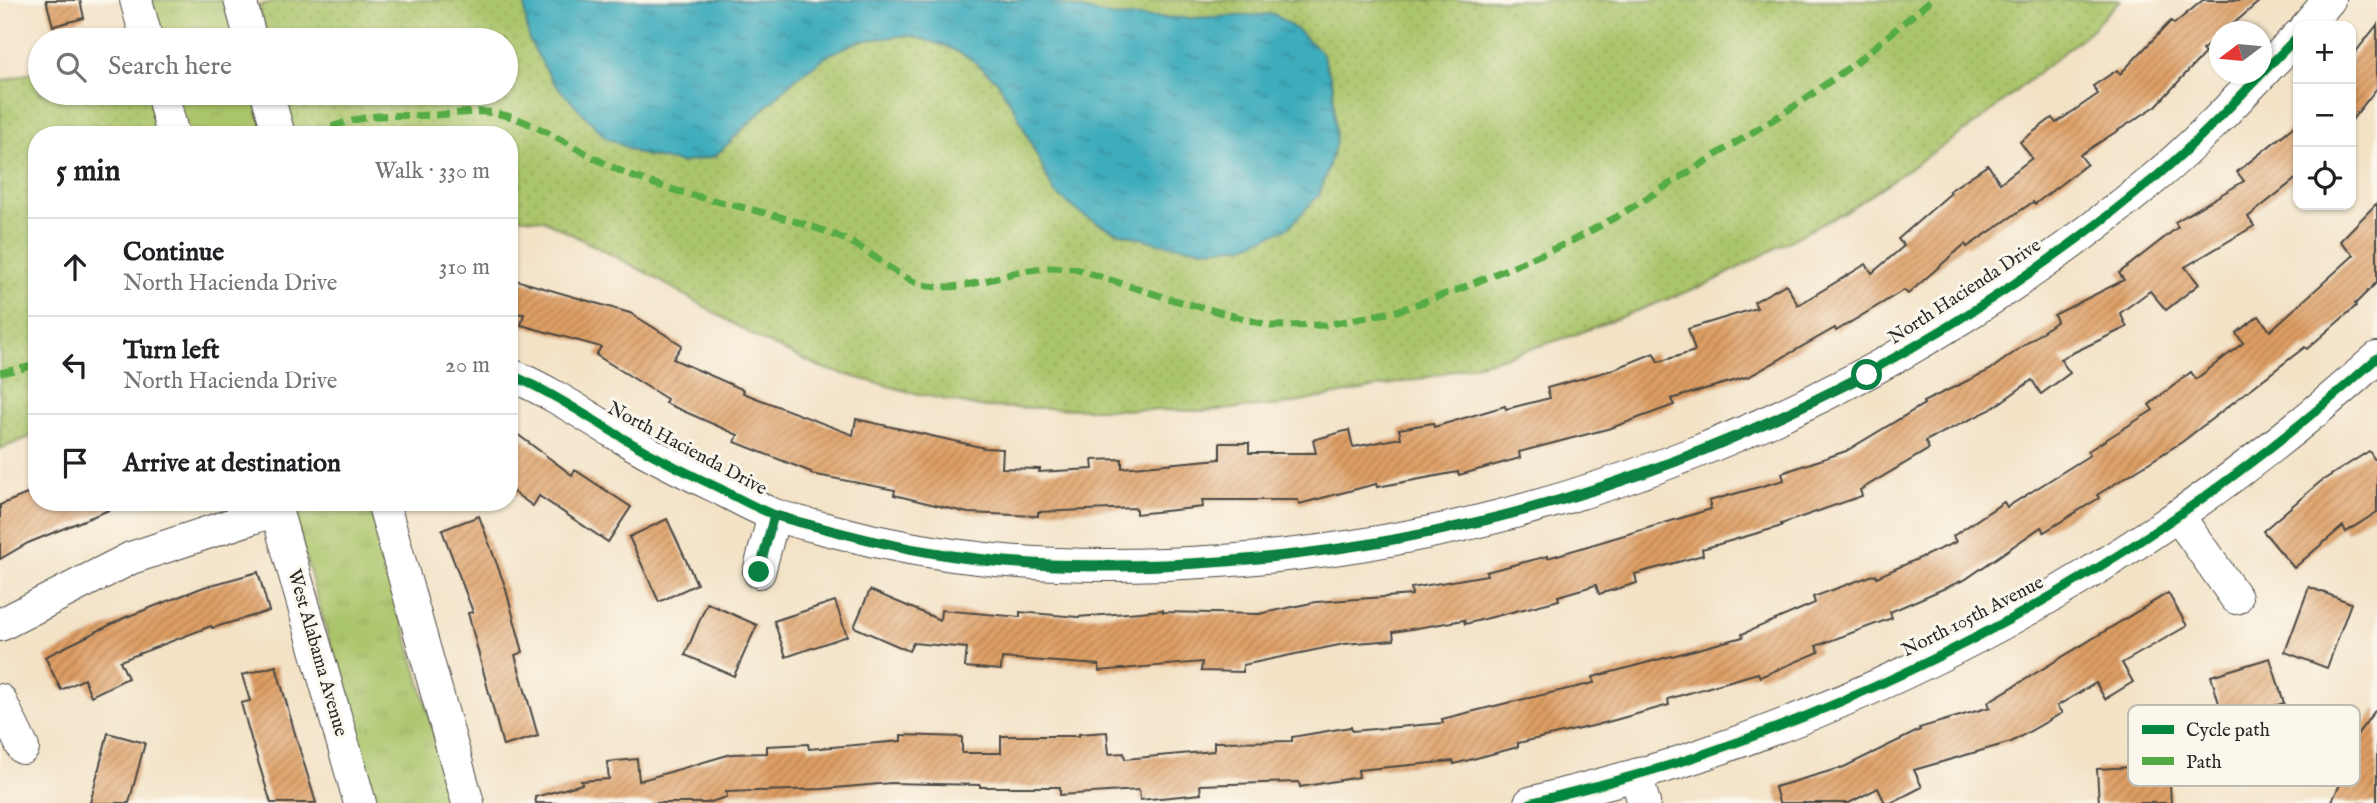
<!DOCTYPE html>
<html lang="en">
<head>
<meta charset="utf-8">
<style>
  body { margin:0; font-family:"IM FELL English",serif; background:#f2f2f2; color:#202124 }
  .controls { position:absolute; right:21px; top:21px; display:grid; overflow:hidden; border-radius:14px; box-shadow:0 2px 5px #0004 }
  .controls button { width:63px; height:63px; display:grid; place-items:center; padding:0; border:0; border-bottom:2px solid #e0e0e0; background:#fff; color:#202124; font:35px sans-serif }
  .compass { position:absolute; left:2209px; top:21px; width:63px; height:63px; border-radius:50%; background:#fff; box-shadow:0 2px 5px #0004; rotate:254deg }
  .stop { position:absolute; width:21px; height:21px; margin:-16px; border:5px solid #0b8043; border-radius:50%; background:#fff }
  .stop.end { background:#0b8043; border-color:#fff; box-shadow:0 2px 7px #0008 }
  .list { margin:0; padding:0; list-style:none }
  h2 { display:flex; justify-content:space-between; align-items:center; height:91px; margin:0; padding:0 28px; font-size:30px }
  h2 small { font-size:23px; font-weight:400; color:#757577 }
  .list li { display:grid; grid-template-columns:46px 1fr auto; gap:21px; align-items:center; box-sizing:border-box; height:98px; padding:0 28px; border-top:2px solid #e0e0e0 }
  .list b { display:block; font-size:26px; white-space:nowrap }
  .list p { margin:0; font-size:23px; white-space:nowrap; color:#757577 }
  .list em { font-size:23px; font-style:normal; color:#757577 }
  .icon { flex:none; width:38px; height:38px; fill:none; stroke:currentColor; stroke-width:2; stroke-linecap:round; stroke-linejoin:round }
  .map { position:relative; flex:none; width:2377px; height:803px; overflow:hidden }
  .search { position:absolute; background:#fff; box-shadow:0 2px 5px #0004; left:28px; top:28px; width:490px; height:77px; display:flex; align-items:center; gap:18px; box-sizing:border-box; padding:0 24px; border-radius:38px; color:#757577; font-size:26px }
  .panel { position:absolute; background:#fff; box-shadow:0 2px 5px #0004; left:28px; top:126px; width:490px; height:385px; border-radius:28px }
  .map>svg:first-child { display:block }
  .grass { fill:url(#grass-dots); stroke:#6b784b; stroke-width:2 }
  .park { fill:url(#park-tufts); stroke:#6b784b; stroke-width:2 }
  .water { fill:url(#water-ripples); stroke:#346c74; stroke-width:2 }
  .building { fill:url(#building-hatch) }
  .lines { fill:none; stroke-linecap:round; stroke-linejoin:round }
  .minor-casing { stroke:#494642; stroke-width:34 }
  .minor { stroke:#fff; stroke-width:32 }
  .quiet { stroke:#54ab44; stroke-width:7; stroke-dasharray:14 7; stroke-linecap:butt }
  .cycleway-casing { stroke:#fbf7ec; stroke-width:13 }
  .cycleway { stroke:#00873e; stroke-width:9 }
  .route { stroke:#0b8043; stroke-width:9 }
  .labels { text-anchor:middle; dominant-baseline:central; stroke-width:6; stroke-linejoin:round; paint-order:stroke }
  .street-label { font-size:19px; fill:#2b2b2b; stroke:#fbf7ec }
  .key { fill:#fbf7ec; stroke:#bdbab2; stroke-width:2 }
  .key-label { font-size:19px; fill:#2b2b2b }
</style>
</head>
<body>
<div class="map">
<svg width="2377" height="803" viewBox="0 0 2377 803">
  <defs>
    <pattern id="grass-dots" width="8" height="8" patternUnits="userSpaceOnUse" patternTransform="scale(1.75)"><rect width="8" height="8" fill="#abc56b"/><path d="M2 2h.1M6 6h.1" fill="none" stroke="#93a95d" stroke-width="1.8" stroke-linecap="round"/></pattern>
    <pattern id="park-tufts" width="24" height="20" patternUnits="userSpaceOnUse" patternTransform="scale(1.75)"><rect width="24" height="20" fill="#abc56b"/><path d="M3 7l-1-3M5 7V3M7 7l1-3M15 17l-1-3M17 17v-4M19 17l1-3" fill="none" stroke="#93a95d"/></pattern>
    <pattern id="water-ripples" width="26" height="14" patternUnits="userSpaceOnUse" patternTransform="scale(1.75)"><rect width="26" height="14" fill="#3eacbc"/><path d="M2 4q2-2 4 0t4 0M15 11q2-2 4 0t4 0" fill="none" stroke="#348c99"/></pattern>
    <pattern id="building-hatch" width="6" height="6" patternUnits="userSpaceOnUse" patternTransform="scale(1.75)"><rect width="6" height="6" fill="#de9e64"/><path d="M-1 1l2-2M0 6l6-6M5 7l2-2" fill="none" stroke="#b48153"/></pattern>
  </defs>
  <rect width="100%" height="100%" fill="#fbf7ec"/>
  <filter id="ink" filterUnits="userSpaceOnUse"><feTurbulence type="fractalNoise" baseFrequency=".0143" numOctaves="2"/><feDisplacementMap in="SourceGraphic" scale="14" xChannelSelector="R" yChannelSelector="G"/><feConvolveMatrix kernelMatrix="1 2 1 2 8 2 1 2 1" color-interpolation-filters="sRGB"/></filter>
  <filter id="wash" filterUnits="userSpaceOnUse"><feTurbulence type="fractalNoise" baseFrequency=".00686" numOctaves="4" result="noise"/><feDisplacementMap in="SourceGraphic" scale="28" xChannelSelector="R" yChannelSelector="G"/><feGaussianBlur stdDeviation="1.57" result="paint"/><feColorMatrix in="noise" values="0 0 0 0 0 0 0 0 0 0 0 0 0 0 0 0 0 1.4 0 .05"/><feComposite in="paint" operator="in"/></filter>
  <g filter="url(#wash)">
    <rect width="100%" height="100%" fill="#f3e2c6"/>
    <g class="grass">
      <path d="M278 0H2120L2091 30 1978 122 1850 209 1712 282 1574 335 1501 358 1429 377 1284 405 1204 411 980 407 910 392 825 369 763 341 645 272 544 220 509 216V135H294L282 93H506V40H268L258 6Z"/>
      <path d="M40 70V93H162L173 135H37V434L0 449V82Z"/>
    </g>
    <g class="park">
      <path d="M148 0H228L240 40H159Z"/>
      <path d="M174 93H254L266 135H185Z"/>
      <path d="M290 502H369L454 803H375Z"/>
    </g>
    <path class="water" d="M525 0H1045L1111 16 1191 18 1274 14 1297 30 1322 53 1333 85 1336 143 1319 195 1288 228 1245 246 1202 249 1158 243 1114 231 1084 216 1054 192 1016 112 997 81 970 58 946 46 908 35 859 41 830 54 795 79 715 156 681 163 639 154 605 137 553 82 529 40 525 15Z"/>
    <g id="blocks">
      <g class="building">
        <path d="M46 0H80L84 18 53 26Z"/>
        <path d="M2203 0H2261L2224 32H2220V35L2202 50 2205 53 2156 106 2080 155 2087 164 2035 204 2033 202 1967 247 1965 244 1908 294 1904 290 1836 331 1835 328 1750 376 1671 399 1674 405 1611 428 1519 452 1520 458 1459 475 1458 472 1377 487 1376 484 1299 504 1298 500H1202L1203 507 1136 514V508L1038 512V516L968 513 894 495 895 490 811 474V472L735 442 738 435 665 403 667 399 596 355 601 347 521 325 524 314 509 313V278L630 313 682 345 673 359 744 390 743 393 853 435 856 419 985 448 1003 449 1002 468 1040 469 1039 472 1093 469 1092 460 1122 459V468L1220 459V443H1249V453H1316L1313 440 1349 430 1353 447 1401 438 1399 429 1433 423 1434 427 1505 406 1506 409 1550 398 1547 388 1612 370 1654 353 1658 362 1695 351 1688 329 1757 308 1754 302 1786 284 1798 305 1866 264 1872 273 1904 246 1898 239 1951 193 1949 191 1988 165 2000 183 2032 158 2020 142 2052 118 2056 123 2098 94 2093 86 2117 70 2120 74 2171 21 2174 24Z"/>
        <path d="M2377 25V88L2351 121V58Z"/>
        <path d="M2298 123V177L2248 217 2254 226 2185 267 2199 284 2166 310 2150 291 2120 313 2127 327 2060 359 2070 373 2041 394 2032 380 1990 410 1925 441 1929 449 1860 490 1862 496 1781 524 1782 526 1702 549 1703 555 1635 574 1637 583 1599 594 1596 585 1558 596 1559 600 1465 624 1464 620 1393 632 1394 640 1344 644 1243 665V672L1201 671 1202 662 1099 671V665L1002 658 1001 670 965 667 967 648 913 643 909 651 854 627 870 590 940 620 941 610 1020 617V612L1078 617 1163 610V612L1259 614 1316 602 1412 595 1411 588 1487 575 1486 572 1548 556V558L1711 509 1709 501 1784 480 1782 473 1846 451 1924 404 1923 402 1990 370 2057 321 2054 315 2124 280 2119 273 2178 227 2175 222 2244 181 2237 172Z"/>
        <path d="M2377 203V282L2355 304 2356 306 2307 349 2305 347 2182 442 2097 495 2099 498 2044 532 2041 527 1966 579 1890 612 1892 618 1816 646 1819 652 1760 677 1758 673 1668 699 1669 705 1597 725 1518 743V747L1454 764 1453 761 1358 770 1359 777 1300 787 1299 782 1200 785 1201 794 1140 800 1139 790 1060 795V787H980V785L891 783 823 789 726 792 727 797 707 803H536L535 797 582 784 581 781 609 779 607 762 637 759 639 781 731 754 767 753V746L808 744 809 749 901 741V735L962 737V753H1001V736H1079V734L1107 732 1109 754 1124 753 1125 759 1214 751V742L1292 741V737L1351 727 1352 731 1443 723 1442 719 1507 703 1594 683 1593 677 1743 637 1742 634 1815 603 1813 597 1876 574 1877 577 1956 542 1953 536 2004 502 2007 507 2090 455 2088 451 2153 410 2149 405 2191 372 2196 379 2243 343 2236 333 2259 316 2270 331 2354 255 2340 241Z"/>
        <path d="M509 428 572 475 575 470 631 507 608 542 539 496 533 506 509 489Z"/>
        <path d="M2369 451 2377 463V512L2346 532 2343 526 2294 568 2263 531 2320 482Z"/>
        <path d="M37 490V502L126 503 28 543 0 559V505Z"/>
        <path d="M479 516 505 586 523 652 515 655 538 736 503 746 468 613 473 612 442 530Z"/>
        <path d="M667 519 697 584 659 602 629 537Z"/>
        <path d="M258 572 269 611 212 628 211 626 120 661 128 678 91 696 84 679 61 690 45 657 124 618 204 587Z"/>
        <path d="M2309 587 2351 603 2327 668 2285 652Z"/>
        <path d="M2168 593 2187 626 2122 663 2133 682 2105 699 2096 683 2057 706 2062 713 2011 742 1914 770 1922 787 1891 803H1885L1878 788 1849 803H1779L1775 787 1844 767 1920 730 1919 728 1990 707 1988 702Z"/>
        <path d="M835 601 847 636 786 657 774 621Z"/>
        <path d="M707 603 757 625 734 676 685 655Z"/>
        <path d="M2270 658 2284 703 2267 708 2273 727 2230 741 2211 676Z"/>
        <path d="M276 666 296 737 316 803H271L252 742 241 703 250 701 242 675Z"/>
        <path d="M2377 708V803H2331L2348 768 2338 760Z"/>
        <path d="M108 733 145 743 129 803H90Z"/>
        <path d="M2169 765 2171 803H2099L2097 769Z"/>
      </g>
    </g>
  </g>
  <g filter="url(#ink)">
    <use href="#blocks" fill-opacity="0" stroke="#494642" stroke-width="2"/>
    <g class="lines">
      <g class="minor-casing">
        <g id="minor">
          <path d="M136 0 147 40"/>
          <path d="M240 0 251 40"/>
          <path d="M2307 26 2329 0"/>
          <path d="M162 93 173 135"/>
          <path d="M267 93 279 135"/>
          <path d="M509 374C547 390 579 411 613 432 647 453 683 471 719 488 736 497 754 507 772 514 791 521 811 525 830 530 945 561 1047 568 1165 564 1532 551 1876 411 2157 176 2208 133 2252 83 2298 36"/>
          <path d="M274 502 360 803"/>
          <path d="M383 502 468 803"/>
          <path d="M2179 517 2236 598"/>
          <path d="M759 572 774 515"/>
          <path d="M0 625 131 558 276 510"/>
          <path d="M0 700 23 748"/>
          <path d="M1636 775 1644 803"/>
          <path d="M1530 803C1586 788 1643 775 1698 756 1950 671 2180 536 2377 358"/>
        </g>
      </g>
      <use href="#minor" class="minor"/>
      <g class="quiet">
        <path d="M312 135C332 126 356 118 378 116 398 115 417 116 436 115 471 113 485 107 520 120 563 137 599 165 643 180 710 204 782 211 846 240 876 253 896 280 929 286 960 291 992 278 1023 271 1040 268 1057 267 1075 269L1174 300 1271 326 1326 325 1397 311 1460 289 1570 242 1618 216 1798 104 1858 61 1931 0"/>
        <path d="M0 373 37 365"/>
      </g>
      <g class="cycleway-casing">
        <g id="cycleway">
          <path d="M509 374C547 390 579 411 613 432 647 453 683 471 719 488 736 497 754 507 772 514 791 521 811 525 830 530 945 561 1047 568 1165 564 1532 551 1876 411 2157 176 2208 133 2252 83 2298 36"/>
          <path d="M1530 803C1586 788 1643 775 1698 756 1950 671 2180 536 2377 358"/>
        </g>
      </g>
      <use href="#cycleway" class="cycleway"/>
    </g>
  </g>
  <g class="lines" filter="url(#ink)">
    <path class="route" d="M759 572 774 515C843 534 912 553 984 561 1204 583 1470 541 1676 462 1741 437 1804 406 1867 375"/>
  </g>
  <g class="labels">
    <g class="street-label">
      <text transform="translate(1965 292) rotate(-33)">North Hacienda Drive</text>
      <text transform="translate(687 449) rotate(28)">North Hacienda Drive</text>
      <text transform="translate(1973 617) rotate(-27)">North 105th Avenue</text>
      <text transform="translate(317 653) rotate(74)">West Alabama Avenue</text>
    </g>
  </g>
  <rect x="2128" y="705" width="232" height="81" rx="10" class="key"/>
  <rect x="2142" y="725" width="32" height="9" fill="#00873e"/>
  <rect x="2142" y="757" width="32" height="8" fill="#54ab44"/>
  <g class="key-label">
    <text x="2186" y="736">Cycle path</text>
    <text x="2186" y="768">Path</text>
  </g>
</svg>
<div class="controls">
<button>+</button>
<button>−</button>
<button><svg class="icon" aria-label="locate" viewBox="0 0 24 24"><circle cx="12" cy="12" r="6"/><path d="M12 2v4M12 18v4M2 12h4M18 12h4"/></svg></button>
</div>
<svg class="compass" viewBox="-18 -18 36 36"><path d="M0-13l5 13h-10z" fill="#e53935"/><path d="M0 13l5-13h-10z" fill="#757577"/></svg>
<div class="stop" style="left:1867px;top:375px"></div>
<div class="stop end" style="left:759px;top:572px"></div>
<div class="search"><svg class="icon" aria-label="search" viewBox="0 0 24 24"><circle cx="10" cy="10" r="6"/><path d="M15 15l6 6"/></svg>Search here</div>
<section class="panel">
<h2>5 min<small>Walk · 330 m</small></h2>
<ul class="list">
<li><svg class="icon" aria-label="ahead" viewBox="0 0 24 24"><path d="M12 20V5M6 11l6-6 6 6"/></svg><div><b>Continue</b><p>North Hacienda Drive</p></div><em>310 m</em></li>
<li><svg class="icon" aria-label="left" viewBox="0 0 24 24"><path d="M17 20v-9H6M10 6l-5 5 5 5"/></svg><div><b>Turn left</b><p>North Hacienda Drive</p></div><em>20 m</em></li>
<li><svg class="icon" aria-label="arrive" viewBox="0 0 24 24"><path d="M6 21V4h12l-3 4 3 4H6"/></svg><div><b>Arrive at destination</b></div></li>
</ul>
</section>
</div>
</body>
</html>
